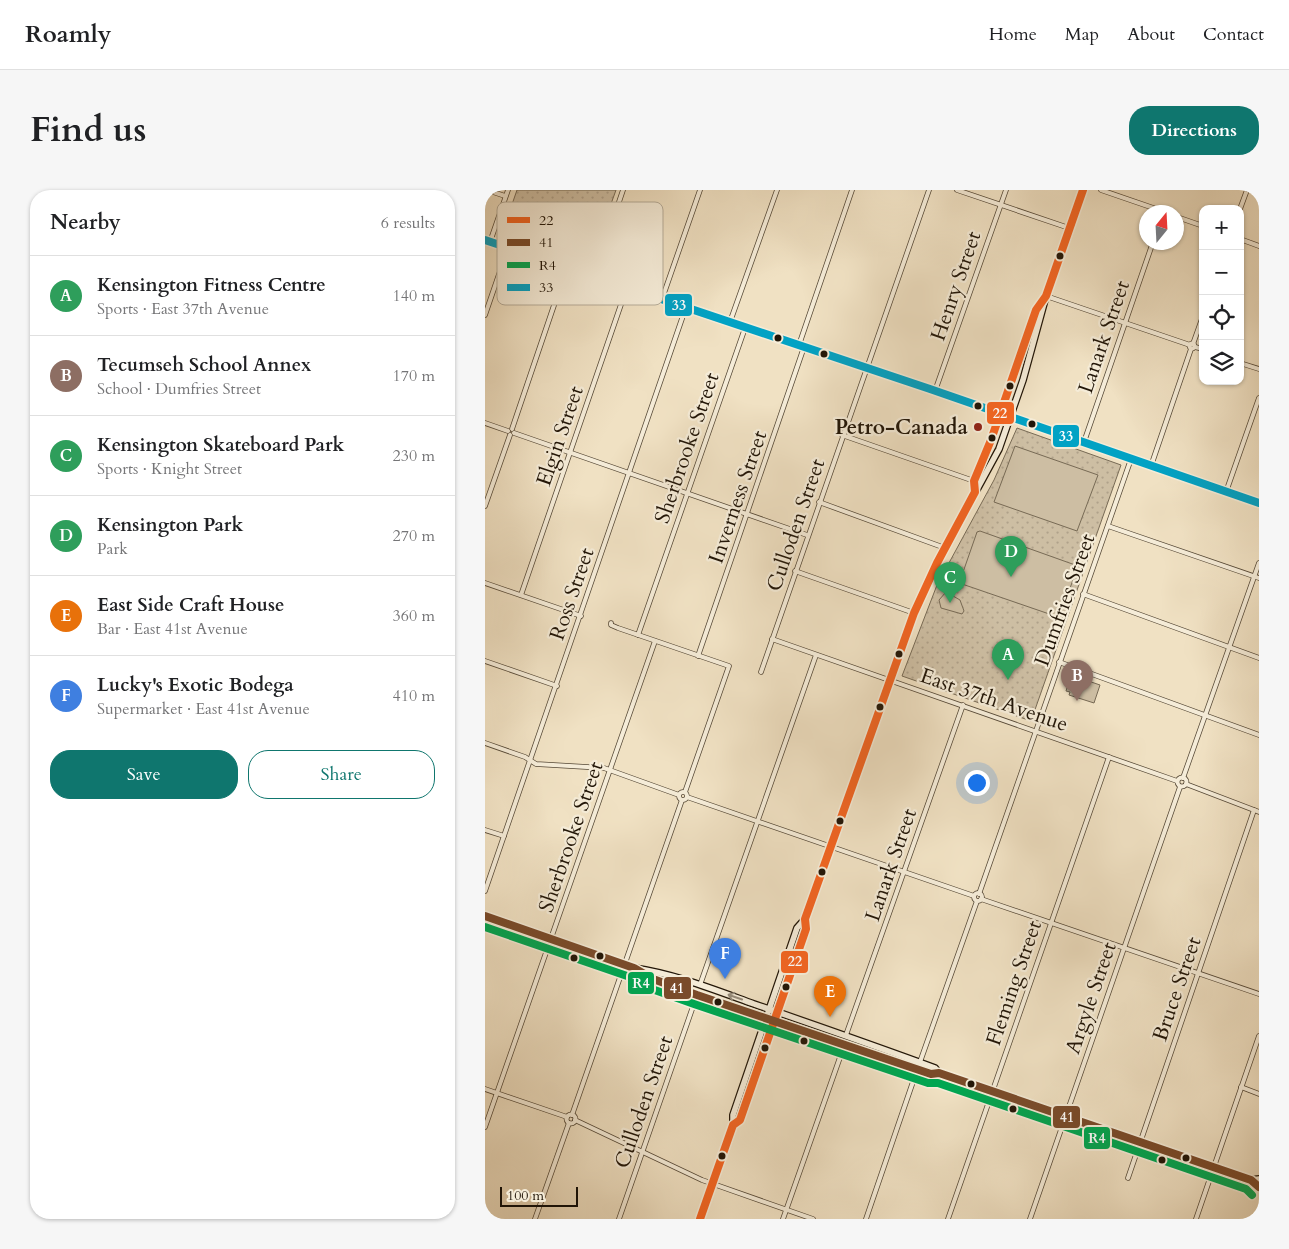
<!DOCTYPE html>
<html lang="en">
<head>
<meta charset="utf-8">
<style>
  body { margin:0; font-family:Cardo,serif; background:#f6f6f6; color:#202124 }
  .controls { position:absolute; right:15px; top:15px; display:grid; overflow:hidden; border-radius:10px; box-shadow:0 1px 4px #0004 }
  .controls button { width:45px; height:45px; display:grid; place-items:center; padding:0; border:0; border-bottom:1px solid #e0e0e0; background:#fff; color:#202124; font:25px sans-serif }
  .compass { position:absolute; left:654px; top:15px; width:45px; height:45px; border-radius:50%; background:#fff; box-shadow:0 1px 4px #0004; rotate:18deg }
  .scale { position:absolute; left:15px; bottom:12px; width:78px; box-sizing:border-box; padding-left:5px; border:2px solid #211507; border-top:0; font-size:14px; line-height:18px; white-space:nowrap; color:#211507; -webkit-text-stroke:4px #f5ecd8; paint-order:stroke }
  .you { position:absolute; left:491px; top:592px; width:18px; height:18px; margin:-12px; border:4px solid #fff; border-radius:50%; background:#1a73e8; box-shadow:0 0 0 8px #1a73e833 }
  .badge { display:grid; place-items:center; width:32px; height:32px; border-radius:50%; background:#0f766e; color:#fff; font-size:16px; font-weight:700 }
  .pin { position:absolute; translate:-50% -41px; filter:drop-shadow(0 1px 2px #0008) }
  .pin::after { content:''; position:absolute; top:26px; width:18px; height:15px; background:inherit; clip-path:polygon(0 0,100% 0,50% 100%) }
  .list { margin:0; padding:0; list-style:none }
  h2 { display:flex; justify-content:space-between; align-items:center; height:65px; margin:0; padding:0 20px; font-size:21px }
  h2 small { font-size:16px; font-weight:400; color:#757577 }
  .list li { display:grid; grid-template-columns:32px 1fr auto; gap:15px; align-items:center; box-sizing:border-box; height:80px; padding:0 20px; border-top:1px solid #e0e0e0 }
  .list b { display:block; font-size:19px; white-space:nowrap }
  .list p { margin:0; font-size:16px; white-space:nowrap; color:#757577 }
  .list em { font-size:16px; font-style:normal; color:#757577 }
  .actions { display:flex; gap:10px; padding:15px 20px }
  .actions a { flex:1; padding:11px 0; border:1px solid #0f766e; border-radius:20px; text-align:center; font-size:18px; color:#0f766e }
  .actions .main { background:#0f766e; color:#fff }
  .icon { flex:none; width:28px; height:28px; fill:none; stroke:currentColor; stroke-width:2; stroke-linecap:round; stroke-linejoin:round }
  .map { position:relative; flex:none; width:774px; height:1029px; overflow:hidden; border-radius:20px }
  header { display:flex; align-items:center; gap:30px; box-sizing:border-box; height:70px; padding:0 25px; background:#fff; border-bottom:1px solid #e0e0e0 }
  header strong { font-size:24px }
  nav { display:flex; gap:28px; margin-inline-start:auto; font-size:18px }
  .intro { display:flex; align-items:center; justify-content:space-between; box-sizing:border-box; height:120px; padding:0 30px }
  h1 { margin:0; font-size:35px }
  .button { padding:12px 22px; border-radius:20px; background:#0f766e; color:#fff; font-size:18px; font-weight:700 }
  main { display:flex; gap:30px; padding:0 30px }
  aside { flex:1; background:#fff; border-radius:20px; box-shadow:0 1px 4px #0004 }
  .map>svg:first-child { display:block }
  .park { fill:url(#park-dots); stroke:#776a55 }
  .garden { fill:#cdbea3; stroke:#776a55 }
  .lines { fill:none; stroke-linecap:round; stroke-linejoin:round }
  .minor-casing { stroke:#554836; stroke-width:5.5 }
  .tertiary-casing { stroke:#554836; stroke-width:7 }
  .secondary-casing { stroke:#211507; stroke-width:8 }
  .minor { stroke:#f5ecd8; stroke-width:4 }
  .tertiary { stroke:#f5ecd8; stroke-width:5 }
  .secondary { stroke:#f5ecd8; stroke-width:5.5 }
  .bus-1-casing { stroke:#f5ecd8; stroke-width:11 }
  .bus-2-casing { stroke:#f5ecd8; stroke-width:11 }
  .bus-3-casing { stroke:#f5ecd8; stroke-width:11 }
  .bus-4-casing { stroke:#f5ecd8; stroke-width:11 }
  .bus-1 { stroke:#f26522; stroke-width:8 }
  .bus-2 { stroke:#7a4b2a; stroke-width:8 }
  .bus-3 { stroke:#00a651; stroke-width:8 }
  .bus-4 { stroke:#02a2c4; stroke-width:8 }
  .oneway { stroke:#968b7a }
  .bus-dot { fill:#211507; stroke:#f5ecd8; stroke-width:2 }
  .poi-dot { fill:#8f2418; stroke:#f5ecd8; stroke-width:2 }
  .labels { text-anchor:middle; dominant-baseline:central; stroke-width:4.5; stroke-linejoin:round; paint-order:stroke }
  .street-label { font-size:21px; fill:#211507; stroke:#f5ecd8 }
  .poi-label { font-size:21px; font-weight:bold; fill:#211507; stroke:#f5ecd8; text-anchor:end }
  .key { fill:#f5ecd8; stroke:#b5ac99; stroke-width:1 }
  .key-label { font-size:14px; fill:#211507 }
  .line-badge { stroke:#f5ecd8; stroke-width:2 }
  .badge-label { font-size:14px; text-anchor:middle; font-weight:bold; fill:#fff }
</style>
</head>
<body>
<header>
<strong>Roamly</strong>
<nav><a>Home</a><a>Map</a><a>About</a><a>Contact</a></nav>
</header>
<div class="intro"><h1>Find us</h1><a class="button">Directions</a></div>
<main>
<aside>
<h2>Nearby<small>6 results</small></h2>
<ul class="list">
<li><span class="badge" style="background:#2e9e5b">A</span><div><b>Kensington Fitness Centre</b><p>Sports · East 37th Avenue</p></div><em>140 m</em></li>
<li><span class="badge" style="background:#8d6e63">B</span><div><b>Tecumseh School Annex</b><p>School · Dumfries Street</p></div><em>170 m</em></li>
<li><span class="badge" style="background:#2e9e5b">C</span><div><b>Kensington Skateboard Park</b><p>Sports · Knight Street</p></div><em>230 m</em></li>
<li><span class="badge" style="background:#2e9e5b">D</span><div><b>Kensington Park</b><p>Park</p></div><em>270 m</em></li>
<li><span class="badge" style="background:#e8710a">E</span><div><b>East Side Craft House</b><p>Bar · East 41st Avenue</p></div><em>360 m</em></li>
<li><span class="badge" style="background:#3f7fe0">F</span><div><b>Lucky's Exotic Bodega</b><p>Supermarket · East 41st Avenue</p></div><em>410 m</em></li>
</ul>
<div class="actions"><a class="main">Save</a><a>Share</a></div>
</aside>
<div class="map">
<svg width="774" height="1029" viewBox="0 0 774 1029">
  <defs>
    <pattern id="park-dots" width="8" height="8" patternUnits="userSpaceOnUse" patternTransform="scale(1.25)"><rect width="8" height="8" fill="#cdbea3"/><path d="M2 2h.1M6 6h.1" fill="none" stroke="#b0a28b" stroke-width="1.8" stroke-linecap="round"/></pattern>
  </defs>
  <rect width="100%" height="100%" fill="#f0e1c3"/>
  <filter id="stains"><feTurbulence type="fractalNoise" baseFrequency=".004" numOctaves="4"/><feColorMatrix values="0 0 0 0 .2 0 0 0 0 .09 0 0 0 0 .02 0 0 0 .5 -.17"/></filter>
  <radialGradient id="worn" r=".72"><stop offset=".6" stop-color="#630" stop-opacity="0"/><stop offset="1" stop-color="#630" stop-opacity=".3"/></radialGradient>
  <g class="park">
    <path d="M32 0H131L104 75 16 46Z"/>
    <path d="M532 238 636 275 546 531 417 486 452 395 509 290Z"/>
  </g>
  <g class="garden">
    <path d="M530 256 613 285 592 341 509 312Z"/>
    <path d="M495 341 593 376 575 426 573 427 477 394 476 388 492 342Z"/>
    <path d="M461 402 475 410 479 421 477 424 456 418 454 410Z"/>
    <path d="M586 485 615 495 609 513 584 505 585 502 581 501Z"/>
  </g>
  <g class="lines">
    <g class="minor-casing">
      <g id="minor">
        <path d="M2 0 20 6"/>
        <path d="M472 0 584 38"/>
        <path d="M616 0 680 22"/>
        <path d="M755 19 762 0"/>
        <path d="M692 27 718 36"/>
        <path d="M755 49 774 56"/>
        <path d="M5 52 23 0"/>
        <path d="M109 86 138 0"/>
        <path d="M561 106 705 155"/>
        <path d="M177 109 215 0"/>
        <path d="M0 125 23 58"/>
        <path d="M245 132 292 0"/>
        <circle cx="707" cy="156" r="2.5"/>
        <path d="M708 154 718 126"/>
        <path d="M314 155 367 0"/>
        <path d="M710 157 718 159"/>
        <path d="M755 173 774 179"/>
        <path d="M450 201 521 0"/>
        <path d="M0 233 23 241"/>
        <path d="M27 239 82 77"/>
        <path d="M29 243 322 345"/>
        <path d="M357 245 489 291"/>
        <path d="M599 252 668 52"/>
        <path d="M666 276 706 159"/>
        <path d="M741 302 774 208"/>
        <path d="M334 312 460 358"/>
        <path d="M0 316 25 245"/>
        <path d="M623 336 774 388"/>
        <path d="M310 381 429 423"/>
        <path d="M0 393 96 426"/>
        <path d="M598 404 774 468"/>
        <path d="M36 405 142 97"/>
        <path d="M126 433V435L133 438 244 476 200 602"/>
        <path d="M153 445 260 138"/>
        <path d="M287 449 692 591"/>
        <path d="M213 466 319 157"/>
        <path d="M0 471 72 496"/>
        <path d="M574 472 774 545"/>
        <path d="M276 482 444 0"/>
        <path d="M0 553 40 567 51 574 119 578 194 605"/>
        <circle cx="697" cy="592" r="4.5"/>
        <path d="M698 588 774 373"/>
        <path d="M701 594 774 622"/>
        <circle cx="198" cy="606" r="4"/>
        <path d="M202 607 489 706"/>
        <path d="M0 640 19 646"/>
        <path d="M0 701 201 117"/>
        <circle cx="493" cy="707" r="4"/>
        <path d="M494 704 646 269"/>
        <path d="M496 709 774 804"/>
        <path d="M215 795 331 465"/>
        <path d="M361 845 478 515"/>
        <path d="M435 872 492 711"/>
        <path d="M756 897 774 904"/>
        <path d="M0 899 82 927"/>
        <circle cx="86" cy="929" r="4.5"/>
        <path d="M87 925 197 610"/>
        <path d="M90 930 217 990 328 1029"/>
        <path d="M0 937 170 451"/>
        <path d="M643 988 769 620"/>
        <path d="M50 1029 84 933"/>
        <path d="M134 1029 212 805"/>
        <path d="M298 1029 359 856"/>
        <path d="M381 1029 432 880"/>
        <path d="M463 1029 624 567"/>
        <path d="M545 1029 695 597"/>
        <path d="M711 1029 774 846"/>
      </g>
    </g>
    <g class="tertiary-casing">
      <path id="tertiary" d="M0 50 445 199 774 313"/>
    </g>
    <g class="secondary-casing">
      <g id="secondary">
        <path d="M490 302 489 291 506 250 551 120 560 108"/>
        <path d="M0 726 149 778C190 784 230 800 269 814 330 835 390 856 450 878L454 883"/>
        <path d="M149 778 168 789 212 805 446 884 454 883 766 990 774 997"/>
        <path d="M248 935 255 930 321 739 320 729"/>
        <path d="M766 990 774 989"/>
        <path d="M215 1029 248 935V925L312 738 320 729 429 423 452 373 514 259 538 190 561 106 598 0"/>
      </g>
    </g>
    <use href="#minor" class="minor"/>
    <use href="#tertiary" class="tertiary"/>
    <use href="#secondary" class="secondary"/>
    <g class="bus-1-casing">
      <path id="bus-1" d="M215 1029 248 935 255 930 321 739 320 729 429 423 452 373 490 302 489 291 506 250 551 120 561 106 598 0"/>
    </g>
    <g class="bus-2-casing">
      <path id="bus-2" d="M0 726 149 778 168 789 212 805 446 884 454 883 766 990 774 997"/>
    </g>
    <g class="bus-3-casing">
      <path id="bus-3" d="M0 737 145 787 164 798 209 814 443 893H453L761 999 767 1005"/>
    </g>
    <g class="bus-4-casing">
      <path id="bus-4" d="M0 50 445 199 774 313"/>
    </g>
    <use href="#bus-1" class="bus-1"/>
    <use href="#bus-2" class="bus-2"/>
    <use href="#bus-3" class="bus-3"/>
    <use href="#bus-4" class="bus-4"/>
  </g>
  <defs><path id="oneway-shaft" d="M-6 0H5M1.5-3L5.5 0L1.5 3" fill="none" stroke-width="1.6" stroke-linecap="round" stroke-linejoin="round" transform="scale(1.25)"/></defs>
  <use class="oneway" href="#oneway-shaft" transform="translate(250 807) rotate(-161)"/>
  <g class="bus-dot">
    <circle cx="575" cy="66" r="4.5"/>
    <circle cx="293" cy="148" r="4.5"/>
    <circle cx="339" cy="164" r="4.5"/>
    <circle cx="525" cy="196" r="4.5"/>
    <circle cx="493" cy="216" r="4.5"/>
    <circle cx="547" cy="234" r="4.5"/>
    <circle cx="507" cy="248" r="4.5"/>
    <circle cx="414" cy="464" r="4.5"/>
    <circle cx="395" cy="517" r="4.5"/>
    <circle cx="355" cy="631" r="4.5"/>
    <circle cx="337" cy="682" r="4.5"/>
    <circle cx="115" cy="766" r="4.5"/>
    <circle cx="89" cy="768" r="4.5"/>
    <circle cx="301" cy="797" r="4.5"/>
    <circle cx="233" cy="812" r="4.5"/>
    <circle cx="319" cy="851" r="4.5"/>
    <circle cx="280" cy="858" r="4.5"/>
    <circle cx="486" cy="894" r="4.5"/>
    <circle cx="528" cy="919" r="4.5"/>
    <circle cx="237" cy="966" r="4.5"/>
    <circle cx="701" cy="968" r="4.5"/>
    <circle cx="677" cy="970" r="4.5"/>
  </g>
  <circle class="poi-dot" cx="493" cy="237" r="5"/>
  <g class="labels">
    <g class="street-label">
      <text transform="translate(471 96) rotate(-71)">Henry Street</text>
      <text transform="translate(619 147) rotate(-71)">Lanark Street</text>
      <text transform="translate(75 246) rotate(-71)">Elgin Street</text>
      <text transform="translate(202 258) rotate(-71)">Sherbrooke Street</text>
      <text transform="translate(253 307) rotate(-71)">Inverness Street</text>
      <text transform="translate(311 335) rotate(-71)">Culloden Street</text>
      <text transform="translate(87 404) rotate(-71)">Ross Street</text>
      <text transform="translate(580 410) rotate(-70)">Dumfries Street</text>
      <text transform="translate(509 510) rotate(19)">East 37th Avenue</text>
      <text transform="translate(86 647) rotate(-71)">Sherbrooke Street</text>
      <text transform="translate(406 675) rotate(-71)">Lanark Street</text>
      <text transform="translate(529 793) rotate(-71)">Fleming Street</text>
      <text transform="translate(692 799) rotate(-71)">Bruce Street</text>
      <text transform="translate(606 808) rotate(-71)">Argyle Street</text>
      <text transform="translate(159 912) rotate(-71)">Culloden Street</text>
    </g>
    <g class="poi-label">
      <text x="483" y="237">Petro-Canada</text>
    </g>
  </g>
  <rect x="12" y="12" width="166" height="103" rx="8" class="key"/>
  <rect x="22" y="27" width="23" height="6" fill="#f26522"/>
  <rect x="22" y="49" width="23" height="7" fill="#7a4b2a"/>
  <rect x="22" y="72" width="23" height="6" fill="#00a651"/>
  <rect x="22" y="94" width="23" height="7" fill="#02a2c4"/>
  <g class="key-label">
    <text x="54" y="35">22</text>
    <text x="54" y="57">41</text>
    <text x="54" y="80">R4</text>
    <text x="54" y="102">33</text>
  </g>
  <g class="line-badge">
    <rect x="179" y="103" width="29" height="24" rx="5" fill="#02a2c4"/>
    <rect x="501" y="211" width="29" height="24" rx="5" fill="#f26522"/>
    <rect x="567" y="234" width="28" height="24" rx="5" fill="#02a2c4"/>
    <rect x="295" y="760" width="29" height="24" rx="5" fill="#f26522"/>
    <rect x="142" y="781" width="28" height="24" rx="5" fill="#00a651"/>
    <rect x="178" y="786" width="29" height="24" rx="5" fill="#7a4b2a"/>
    <rect x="567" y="915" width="29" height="24" rx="5" fill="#7a4b2a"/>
    <rect x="598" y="936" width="28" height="24" rx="5" fill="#00a651"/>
  </g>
  <g class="badge-label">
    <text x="194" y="120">33</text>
    <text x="515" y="228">22</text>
    <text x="581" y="251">33</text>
    <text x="310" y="776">22</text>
    <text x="156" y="798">R4</text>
    <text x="192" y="803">41</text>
    <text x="582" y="932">41</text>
    <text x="612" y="953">R4</text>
  </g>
  <rect width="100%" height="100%" filter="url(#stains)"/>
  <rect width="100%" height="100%" fill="url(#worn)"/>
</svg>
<div class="controls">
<button>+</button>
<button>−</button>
<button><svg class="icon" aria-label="locate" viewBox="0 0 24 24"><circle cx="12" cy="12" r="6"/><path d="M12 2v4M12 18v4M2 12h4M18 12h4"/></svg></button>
<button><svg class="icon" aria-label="layers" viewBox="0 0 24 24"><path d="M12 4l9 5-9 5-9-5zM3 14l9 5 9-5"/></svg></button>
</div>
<svg class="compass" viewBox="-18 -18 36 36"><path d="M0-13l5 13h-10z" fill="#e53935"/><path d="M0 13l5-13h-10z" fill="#757577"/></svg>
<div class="scale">100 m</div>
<div class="you"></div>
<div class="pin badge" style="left:523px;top:490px;background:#2e9e5b">A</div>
<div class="pin badge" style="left:592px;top:511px;background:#8d6e63">B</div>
<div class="pin badge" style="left:465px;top:413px;background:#2e9e5b">C</div>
<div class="pin badge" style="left:526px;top:387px;background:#2e9e5b">D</div>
<div class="pin badge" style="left:345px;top:827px;background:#e8710a">E</div>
<div class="pin badge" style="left:240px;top:789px;background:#3f7fe0">F</div>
</div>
</main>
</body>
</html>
